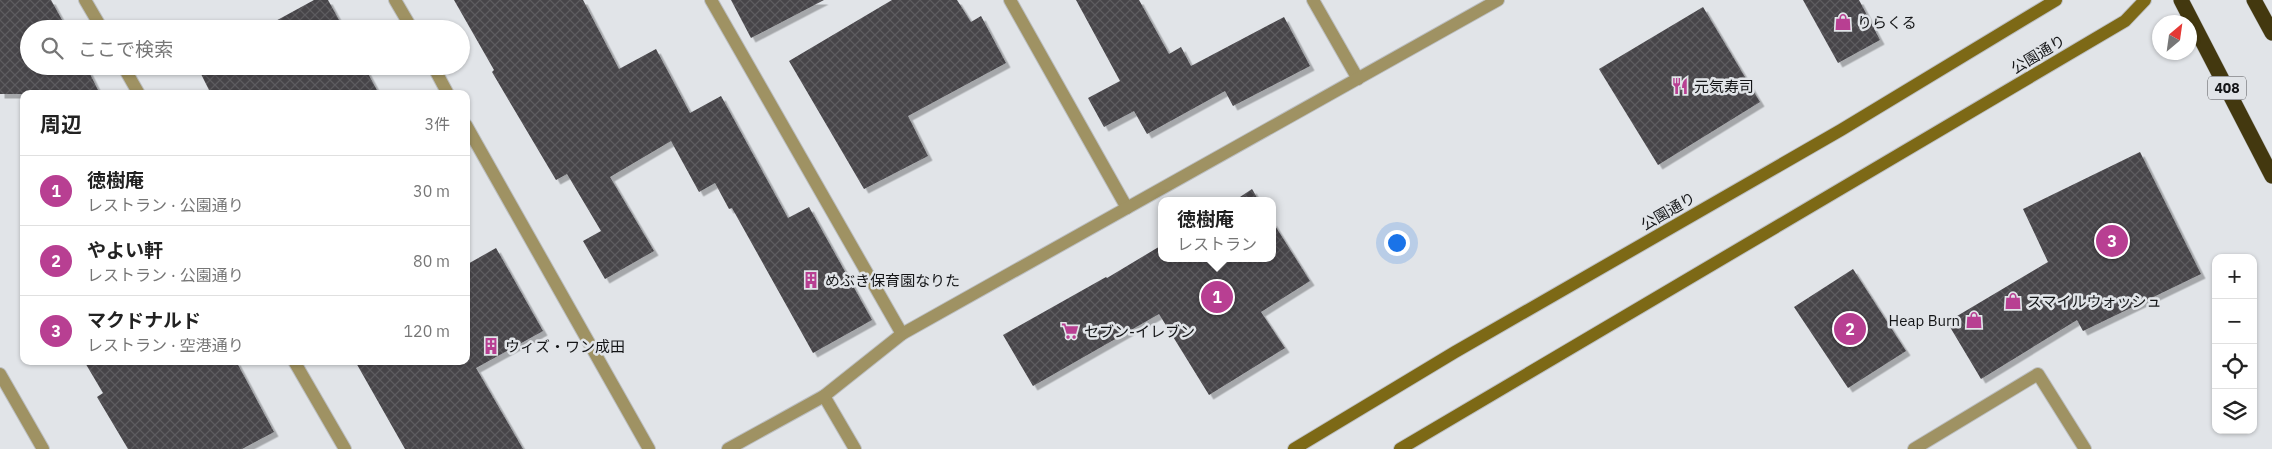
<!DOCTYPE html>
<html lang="ja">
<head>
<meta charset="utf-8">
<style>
  body { margin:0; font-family:"IBM Plex Sans","Noto Sans JP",sans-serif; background:#f6f6f6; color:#222 }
  .controls { position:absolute; right:15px; bottom:15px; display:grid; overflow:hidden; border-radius:10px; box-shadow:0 1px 4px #0004 }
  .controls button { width:45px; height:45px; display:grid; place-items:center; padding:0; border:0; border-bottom:1px solid #e0e0e0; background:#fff; color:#222; font:25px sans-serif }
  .compass { position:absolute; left:2152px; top:15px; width:45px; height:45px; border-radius:50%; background:#fff; box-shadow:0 1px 4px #0004; rotate:29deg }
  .you { position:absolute; left:1396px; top:242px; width:18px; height:18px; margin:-12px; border:4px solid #fff; border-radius:50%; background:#1a73e8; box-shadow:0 0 0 8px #1a73e833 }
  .badge { display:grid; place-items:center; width:32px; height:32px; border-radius:50%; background:#b83f92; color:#fff; font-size:16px; font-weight:700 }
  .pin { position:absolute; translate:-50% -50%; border:2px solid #fff; box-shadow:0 1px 5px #0006 }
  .popup { position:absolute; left:1158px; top:197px; width:118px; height:65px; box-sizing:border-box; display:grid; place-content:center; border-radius:10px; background:#fff; filter:drop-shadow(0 1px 4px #0005); font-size:16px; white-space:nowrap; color:#767676 }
  .popup b { font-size:19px; color:#222 }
  .popup::after { content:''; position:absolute; left:50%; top:100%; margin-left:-10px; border:10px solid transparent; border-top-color:#fff }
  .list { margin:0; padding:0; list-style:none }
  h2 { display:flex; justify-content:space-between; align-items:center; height:65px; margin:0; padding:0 20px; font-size:21px }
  h2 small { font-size:16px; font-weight:400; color:#767676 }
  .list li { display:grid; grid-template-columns:32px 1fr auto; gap:15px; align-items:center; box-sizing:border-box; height:70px; padding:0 20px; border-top:1px solid #e0e0e0 }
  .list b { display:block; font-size:19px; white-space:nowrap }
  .list p { margin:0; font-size:16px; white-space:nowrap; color:#767676 }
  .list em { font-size:16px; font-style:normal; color:#767676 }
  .icon { flex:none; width:28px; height:28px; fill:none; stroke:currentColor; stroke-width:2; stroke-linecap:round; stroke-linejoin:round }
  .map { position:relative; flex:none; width:2272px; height:449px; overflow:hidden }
  .search { position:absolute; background:#fff; box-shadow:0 1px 4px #0004; left:20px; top:20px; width:450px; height:55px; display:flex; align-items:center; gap:12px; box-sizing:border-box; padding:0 18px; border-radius:28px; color:#767676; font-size:19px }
  .panel { position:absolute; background:#fff; box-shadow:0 1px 4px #0004; left:20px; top:90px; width:450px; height:275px; border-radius:10px }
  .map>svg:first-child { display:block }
  .building { fill:url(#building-cross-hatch); filter:url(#shadow) }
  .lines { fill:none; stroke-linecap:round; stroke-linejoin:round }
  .street-casing { stroke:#bcbfc2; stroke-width:14 }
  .secondary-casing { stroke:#bcbfc2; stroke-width:14 }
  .highway-casing { stroke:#bcbfc2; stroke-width:16 }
  .street { stroke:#9f9263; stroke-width:12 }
  .secondary { stroke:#7d6916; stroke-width:12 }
  .highway { stroke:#43380f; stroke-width:15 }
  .labels { text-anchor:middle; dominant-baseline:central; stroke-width:5; stroke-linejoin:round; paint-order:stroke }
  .shield { fill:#e1e4e8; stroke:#525356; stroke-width:1 }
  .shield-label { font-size:14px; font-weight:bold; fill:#141517 }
  .poi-label { font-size:15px; fill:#141517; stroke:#e1e4e8; text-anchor:start }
  .street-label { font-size:15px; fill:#141517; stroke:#e1e4e8 }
</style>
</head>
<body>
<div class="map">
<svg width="2272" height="449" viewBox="0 0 2272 449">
  <defs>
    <pattern id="building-cross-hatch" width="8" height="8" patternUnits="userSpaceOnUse" patternTransform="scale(1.25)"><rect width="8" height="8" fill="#464448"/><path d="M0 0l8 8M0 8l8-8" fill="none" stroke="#5d5b5f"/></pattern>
    <filter id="shadow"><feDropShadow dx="4.5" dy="4.5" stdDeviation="0" flood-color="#0004"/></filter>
  </defs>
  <rect width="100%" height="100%" fill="#e1e4e8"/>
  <g class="building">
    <path d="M0 0H51L67 29H29V66H86L100 94H0Z"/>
    <path d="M314 0H328L344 29H261Z"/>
    <path d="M454 0H583L619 69 656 49 690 113 721 96 788 218 809 207 872 320 813 353 732 208 729 209 715 183 699 192 671 141 610 177 654 251 605 279 583 241 601 231 567 174 556 180 492 72 494 70Z"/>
    <path d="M731 0H824L751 38Z"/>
    <path d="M892 0H957L971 22 981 16 1006 63 908 116 928 156 864 189 789 61Z"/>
    <path d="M1076 0H1139L1169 54 1181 47 1191 66 1284 17 1310 66 1233 106 1225 91 1147 134 1134 111 1104 127 1088 98 1120 81Z"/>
    <path d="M1803 0H1859L1880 40 1838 63Z"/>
    <path d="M1703 7 1760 102 1658 165 1599 69Z"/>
    <path d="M197 66H364L379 94H211Z"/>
    <path d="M2140 152 2201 274 2083 331 2077 320 1981 379 1947 322 2048 262 2023 209Z"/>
    <path d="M1252 189 1259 201H1234Z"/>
    <path d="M1272 221 1310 281 1261 312 1285 348 1209 395 1159 314 1033 386 1003 335 1106 277 1107 278 1162 245V258H1272Z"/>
    <path d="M496 248 543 331 476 368 523 449H405L355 361H466V265Z"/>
    <path d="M1853 269 1906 351 1848 388 1794 307Z"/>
    <path d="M84 361H236L274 432 242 449H128L97 397 103 393Z"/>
  </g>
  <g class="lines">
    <g class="street-casing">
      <g id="street">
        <path d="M85 0 102 29"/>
        <path d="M395 0 412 29"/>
        <path d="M711 0 902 334"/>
        <path d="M1010 0 1127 208"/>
        <path d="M1313 0 1358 79"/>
        <path d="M123 66 139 94"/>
        <path d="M433 66 448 94"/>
        <path d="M466 125 649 449"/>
        <path d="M294 361 345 449"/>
        <path d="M0 374 43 449"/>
        <path d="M824 396 855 449"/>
        <path d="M728 449 824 396 902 334 1498 0"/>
        <path d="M1914 449 2038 374 2085 449"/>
      </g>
    </g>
    <g class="secondary-casing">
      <g id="secondary">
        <path d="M1294 449 1455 352 1841 130 2056 0"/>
        <path d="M1400 449 2125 21 2145 0"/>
      </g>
    </g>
    <g class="highway-casing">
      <g id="highway">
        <path d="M2181 0 2272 176"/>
        <path d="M2254 0 2272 33"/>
      </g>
    </g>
    <use href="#street" class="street"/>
    <use href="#secondary" class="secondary"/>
    <use href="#highway" class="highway"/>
  </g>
  <defs>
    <g id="shop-bare" transform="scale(1.35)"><path d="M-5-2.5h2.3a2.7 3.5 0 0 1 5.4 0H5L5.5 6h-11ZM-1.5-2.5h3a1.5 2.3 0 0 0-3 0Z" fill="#b83f92" stroke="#e1e4e8" stroke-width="2.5" paint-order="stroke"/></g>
    <g id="restaurant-bare" transform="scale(1.35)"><path d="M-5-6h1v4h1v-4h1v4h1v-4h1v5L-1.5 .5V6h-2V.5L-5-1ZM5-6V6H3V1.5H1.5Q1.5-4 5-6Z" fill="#b83f92" stroke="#e1e4e8" stroke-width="2.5" paint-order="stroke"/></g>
    <g id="building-bare" transform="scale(1.35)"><path d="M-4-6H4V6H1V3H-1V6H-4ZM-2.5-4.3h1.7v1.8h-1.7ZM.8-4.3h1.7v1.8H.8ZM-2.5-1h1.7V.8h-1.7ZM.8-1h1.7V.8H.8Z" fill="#b83f92" stroke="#e1e4e8" stroke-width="2.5" paint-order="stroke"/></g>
    <g id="supermarket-bare" transform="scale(1.35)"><path d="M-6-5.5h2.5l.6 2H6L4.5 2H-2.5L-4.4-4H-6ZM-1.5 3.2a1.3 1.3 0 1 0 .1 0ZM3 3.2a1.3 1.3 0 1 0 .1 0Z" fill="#b83f92" stroke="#e1e4e8" stroke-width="2.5" paint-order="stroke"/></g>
  </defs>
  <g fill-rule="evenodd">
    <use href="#shop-bare" x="1843" y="22"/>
    <use href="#restaurant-bare" x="1680" y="86"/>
    <use href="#building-bare" x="811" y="280"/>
    <use href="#shop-bare" x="2013" y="301"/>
    <use href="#shop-bare" x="1974" y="320"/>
    <use href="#supermarket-bare" x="1070" y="331"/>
    <use href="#building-bare" x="491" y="346"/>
  </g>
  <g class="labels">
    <rect class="shield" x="2208" y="76.5" width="38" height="23" rx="4"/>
    <g class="shield-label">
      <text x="2227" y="88">408</text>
    </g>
    <g class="poi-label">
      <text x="1857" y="22">りらくる</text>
      <text x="1694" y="86">元気寿司</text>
      <text x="825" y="280">めぶき保育園なりた</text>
      <text x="2027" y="301">スマイルウォッシュ</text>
      <text x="1960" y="320" text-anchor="end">Heap Burn</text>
      <text x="1084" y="331">セブン-イレブン</text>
      <text x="505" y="346">ウィズ・ワン成田</text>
    </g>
    <g class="street-label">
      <text transform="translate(2038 54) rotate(-31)">公園通り</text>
      <text transform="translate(1668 211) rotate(-30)">公園通り</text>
    </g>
  </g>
</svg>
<div class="controls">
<button>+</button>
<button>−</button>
<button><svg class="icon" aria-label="locate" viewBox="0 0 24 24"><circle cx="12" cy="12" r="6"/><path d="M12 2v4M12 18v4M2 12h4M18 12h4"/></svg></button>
<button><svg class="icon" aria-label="layers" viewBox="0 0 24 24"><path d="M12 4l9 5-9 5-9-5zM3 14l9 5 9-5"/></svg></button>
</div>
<svg class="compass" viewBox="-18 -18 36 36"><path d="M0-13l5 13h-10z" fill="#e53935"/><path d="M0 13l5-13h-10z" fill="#767676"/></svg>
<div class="you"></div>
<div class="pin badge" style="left:1217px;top:297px">1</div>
<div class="popup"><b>徳樹庵</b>レストラン</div>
<div class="pin badge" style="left:1850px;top:329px">2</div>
<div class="pin badge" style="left:2112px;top:241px">3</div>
<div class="search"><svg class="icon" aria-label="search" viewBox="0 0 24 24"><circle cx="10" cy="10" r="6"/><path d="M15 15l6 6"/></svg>ここで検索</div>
<section class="panel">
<h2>周辺<small>3件</small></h2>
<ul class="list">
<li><span class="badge">1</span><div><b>徳樹庵</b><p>レストラン · 公園通り</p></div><em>30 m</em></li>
<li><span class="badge">2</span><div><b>やよい軒</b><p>レストラン · 公園通り</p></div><em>80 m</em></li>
<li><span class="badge">3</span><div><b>マクドナルド</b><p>レストラン · 空港通り</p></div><em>120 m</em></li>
</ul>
</section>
</div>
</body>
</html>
